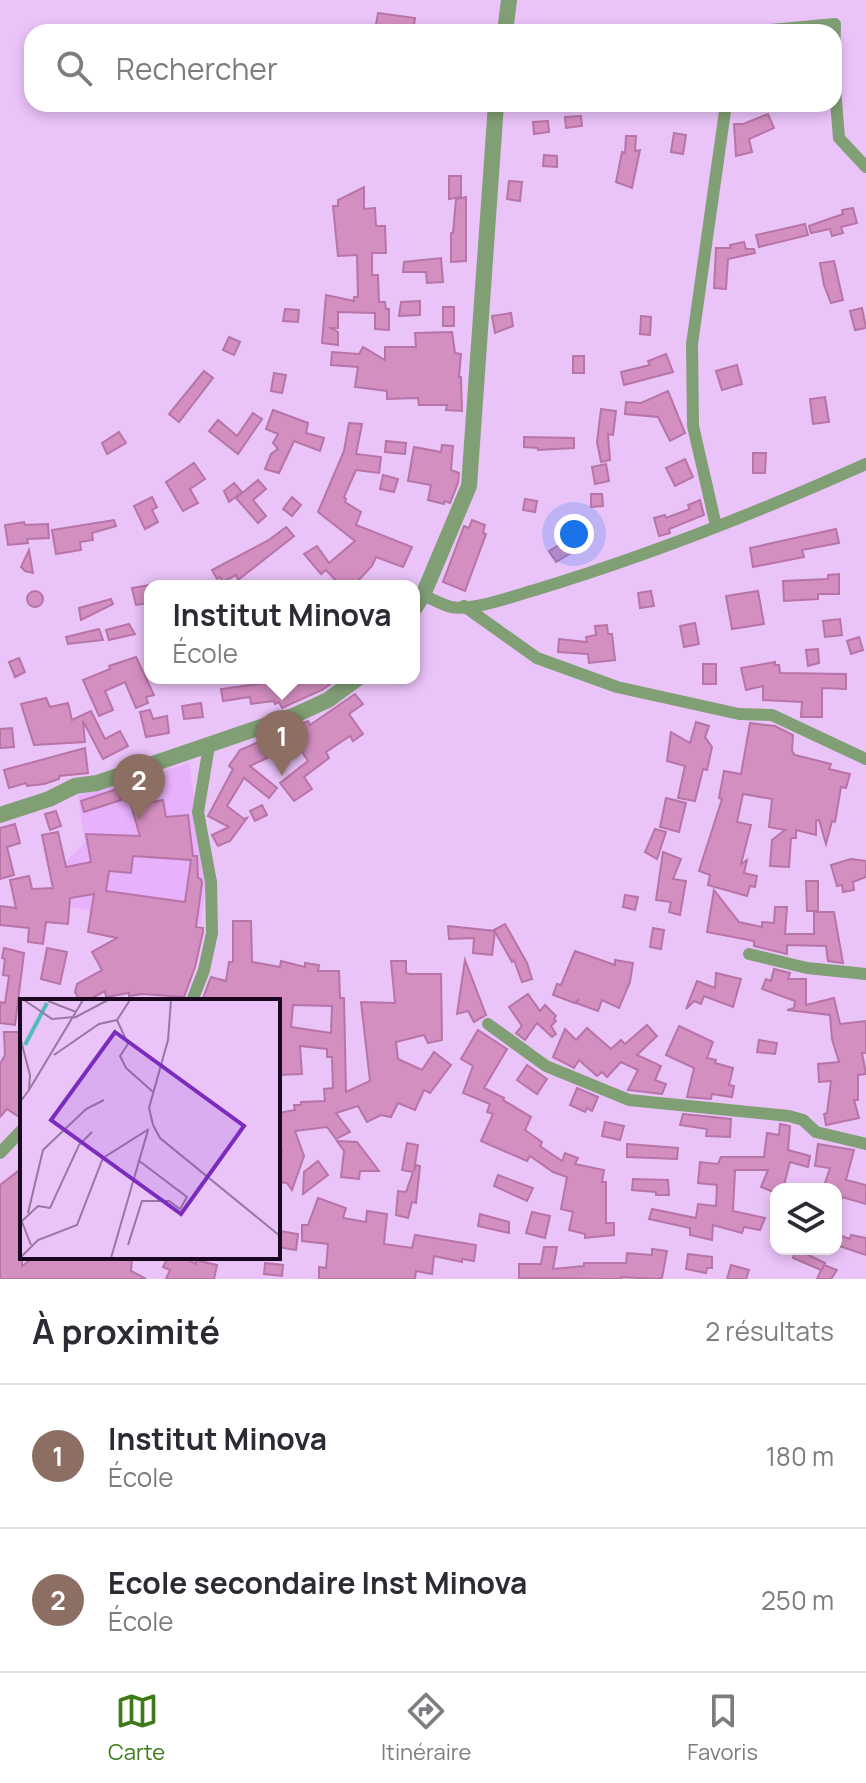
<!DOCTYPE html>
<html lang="fr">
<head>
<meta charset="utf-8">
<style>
  body { margin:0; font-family:Manrope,sans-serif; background:#f2f2f3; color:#2b2b33 }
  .controls { position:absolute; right:24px; bottom:24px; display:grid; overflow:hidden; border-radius:16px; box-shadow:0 4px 12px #0003 }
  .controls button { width:72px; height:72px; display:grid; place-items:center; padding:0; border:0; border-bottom:2px solid #e1e1e2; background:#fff; color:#2b2b33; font:40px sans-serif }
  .you { position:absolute; left:574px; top:534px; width:28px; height:28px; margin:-20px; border:6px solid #fff; border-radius:50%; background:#1a73e8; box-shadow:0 0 0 12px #1a73e833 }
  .badge { display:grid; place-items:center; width:52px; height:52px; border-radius:50%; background:#3d7b18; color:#fff; font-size:26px; font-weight:700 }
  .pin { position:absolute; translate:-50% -66px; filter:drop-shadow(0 2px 4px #0008) }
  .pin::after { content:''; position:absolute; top:42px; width:28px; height:24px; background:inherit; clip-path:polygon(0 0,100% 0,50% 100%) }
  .popup { position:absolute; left:144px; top:580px; width:276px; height:104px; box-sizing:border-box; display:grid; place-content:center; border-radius:16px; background:#fff; filter:drop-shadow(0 2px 6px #0005); font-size:26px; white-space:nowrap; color:#7c7c81 }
  .popup b { font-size:30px; color:#2b2b33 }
  .popup::after { content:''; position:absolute; left:50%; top:100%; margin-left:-16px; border:16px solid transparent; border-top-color:#fff }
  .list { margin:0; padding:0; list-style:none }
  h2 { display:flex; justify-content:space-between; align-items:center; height:104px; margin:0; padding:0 32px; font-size:34px }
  h2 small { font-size:26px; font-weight:400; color:#7c7c81 }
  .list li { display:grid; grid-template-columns:52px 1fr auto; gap:24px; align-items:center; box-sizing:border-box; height:144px; padding:0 32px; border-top:2px solid #e1e1e2 }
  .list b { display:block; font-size:30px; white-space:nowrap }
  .list p { margin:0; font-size:26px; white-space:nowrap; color:#7c7c81 }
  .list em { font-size:26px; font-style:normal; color:#7c7c81 }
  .icon { flex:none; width:44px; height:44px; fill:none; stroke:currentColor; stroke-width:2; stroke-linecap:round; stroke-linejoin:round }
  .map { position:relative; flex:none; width:866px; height:1279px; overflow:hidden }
  .search { position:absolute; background:#fff; box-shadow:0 4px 12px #0003; left:24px; right:24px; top:24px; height:88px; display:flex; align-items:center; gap:20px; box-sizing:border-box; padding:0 28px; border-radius:24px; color:#7c7c81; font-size:30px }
  .sheet { height:392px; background:#fff }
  nav { display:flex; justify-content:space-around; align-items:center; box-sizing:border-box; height:112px; border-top:2px solid #e1e1e2; background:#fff; font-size:22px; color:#7c7c81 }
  nav a { display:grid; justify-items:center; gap:4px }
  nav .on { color:#3d7b18 }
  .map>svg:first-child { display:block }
  .built { fill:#e7b1fb }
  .building { fill:#d48fc1; stroke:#b774a6; stroke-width:2; fill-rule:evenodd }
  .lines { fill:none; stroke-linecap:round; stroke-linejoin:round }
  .minor { stroke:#819f75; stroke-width:12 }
  .tertiary { stroke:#819f75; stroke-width:16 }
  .inset-river { fill:none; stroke:#56babc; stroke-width:4 }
  .inset-road { fill:none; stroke:#9778a2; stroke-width:2 }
  .view { fill:#7b2cbf; fill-opacity:0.15; stroke:#7b2cbf; stroke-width:4 }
  .inset-edge { fill:none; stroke:#1a0820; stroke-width:4 }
</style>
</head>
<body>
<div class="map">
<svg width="866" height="1279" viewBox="0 0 866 1279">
  <rect width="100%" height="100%" fill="#eac3f9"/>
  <path class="built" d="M189 763 206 876 201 924 141 919 68 907 63 864 85 843 78 796Z"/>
  <g class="building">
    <path d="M378 13 415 18 413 32 375 30Z"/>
    <path d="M768 114 774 128 749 139 752 152 736 156 734 124H743Z"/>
    <path d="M581 116 582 126 566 128 565 117Z"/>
    <path d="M548 121 549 132 534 134 533 122Z"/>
    <path d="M674 133 686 135 683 154 671 152Z"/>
    <path d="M626 136H636L635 151 640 150 632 188 616 182 622 152 625 153Z"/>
    <path d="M544 155 557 156V167L543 166Z"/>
    <path d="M449 176H461V197L449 199Z"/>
    <path d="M509 181 522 182 520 201 507 199Z"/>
    <path d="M364 187V209L375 208 376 226H385L386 253H372V275H378L379 302H385L386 309H389V330L375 329V313L338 312V328H331L338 332V345L322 343 326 295 354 301V297H358L357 255 338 256 333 206H338V200Z"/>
    <path d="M466 197V261L451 262V233H453L456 199Z"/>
    <path d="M853 208 857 223 841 227 843 233 832 236 830 229 811 233 809 226 843 214 842 210Z"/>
    <path d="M805 224 808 235 759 247 756 235Z"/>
    <path d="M744 242 746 249H754L755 253 728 259 726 289 714 288 716 248H731L730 245Z"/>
    <path d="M441 258 443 282 427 283 426 272H403L404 262Z"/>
    <path d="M834 261 843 300 831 303 824 285 820 263Z"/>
    <path d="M420 301V315L399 316 401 302Z"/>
    <rect x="443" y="307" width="11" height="19"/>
    <path d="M862 308 866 328 855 330 850 311Z"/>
    <path d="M285 309 299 310 298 322 283 321Z"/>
    <path d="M511 313 513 326 495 333 492 316Z"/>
    <path d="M641 316 651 317 650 335 640 334Z"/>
    <path d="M452 332 455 353 461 354 459 377H461L462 411 446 410 447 405H419L418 398 387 399V391L355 387 358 367 331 365 332 352 359 354 363 347 385 360V347H416L415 333Z"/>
    <path d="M229 337 240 342 234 355 223 350Z"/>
    <path d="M666 354 673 372 624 385 621 372 650 365 648 361Z"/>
    <rect x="573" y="356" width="11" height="17"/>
    <path d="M737 365 742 384 722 390 716 371Z"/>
    <path d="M204 371 213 378 179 422 169 414Z"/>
    <path d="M274 373 286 375 282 393 271 391Z"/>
    <path d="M668 391 685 433 670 441 658 417 625 414 626 402 641 403Z"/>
    <path d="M825 397 829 422 813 424 810 399Z"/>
    <path d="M601 409 616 411 613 435 608 434 610 460 601 462 597 442Z"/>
    <path d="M273 410 308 423 306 433 324 438 320 451 294 441 279 473 265 469 271 454 278 449 273 443 278 434 266 429Z"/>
    <path d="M253 413 262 419 238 454 209 431 218 420 237 436Z"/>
    <path d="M349 423 362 424 356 454 381 457 379 473 356 470 344 497 346 499 345 502 361 512 356 525 412 547 403 567 376 557 372 566 353 586H341L326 570 321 574 304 554 317 546 329 563 355 541 318 512 344 451Z"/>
    <path d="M119 432 126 443 107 454 102 443Z"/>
    <path d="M524 437 574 438V448L538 450V448L524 447Z"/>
    <path d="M386 441 406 443 405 454 385 452Z"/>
    <path d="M442 445 453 446 451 470 459 473 458 483 450 503 445 501 444 504 428 500 431 485 408 481 414 447 441 452Z"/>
    <path d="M753 453H766L765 473H753Z"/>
    <path d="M685 459 693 477 675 486 666 468Z"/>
    <path d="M194 463 205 479 190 489 198 503 183 511 166 482Z"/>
    <path d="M606 464 609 481 595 484 592 467Z"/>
    <path d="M383 475 398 479 394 492 380 489Z"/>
    <path d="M258 480 266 489 253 500 266 516 258 523 236 498Z"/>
    <path d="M234 483 242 492 229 502 224 491Z"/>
    <path d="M591 494H602L603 506 591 507Z"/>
    <path d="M152 497 157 507 152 510 158 522 145 529 134 506Z"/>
    <path d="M292 497 301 505 292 516 283 509Z"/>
    <path d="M525 499 537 501 535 512 523 510Z"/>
    <path d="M700 500 704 515 669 529 670 533 659 536 654 518 665 515 666 518 690 509 688 505Z"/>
    <path d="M114 520 116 526 92 533 93 540 80 542 81 550 56 554 52 530Z"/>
    <path d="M472 520 485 525 483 533 486 534 465 591 443 582 464 526 469 528Z"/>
    <path d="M24 522 25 525 48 524 49 538 27 539 28 543 8 545 5 525Z"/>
    <path d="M286 527 294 536 238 580 236 575 223 582 220 577 217 579 212 570 269 540Z"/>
    <path d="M836 529 839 543 802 550 804 557 753 567 750 548Z"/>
    <path d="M564 542 571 553 556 562 549 551Z"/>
    <path d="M29 550 33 573 25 571 21 567Z"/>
    <path d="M839 574V594H818V599L784 601 783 581 828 579V575Z"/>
    <path d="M150 585V603L136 605 132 588Z"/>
    <path d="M651 591 654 606 640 608 638 593Z"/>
    <path d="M758 591 764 624 732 629 726 596Z"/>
    <circle cx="35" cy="599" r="8"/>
    <path d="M111 599 113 604 81 620 79 608Z"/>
    <path d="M840 619 842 635 825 637 823 621Z"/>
    <path d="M695 623 699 644 684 647 680 626Z"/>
    <path d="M129 624 135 634 109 640 106 630Z"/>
    <path d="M607 625 608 634H612L615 660 589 663 588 654 558 652 559 639 587 642 586 637 596 635 595 626Z"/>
    <path d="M99 629 103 640 68 644 66 637Z"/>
    <path d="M859 637 863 650 851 654 847 641Z"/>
    <path d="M818 649 819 663 808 666 806 650Z"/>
    <path d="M136 657 154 695 146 697 148 703 136 708 125 682 105 691 113 710 99 716 83 680 110 669 109 666Z"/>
    <path d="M19 658 25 672 15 677 9 662Z"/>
    <path d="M775 662V665H779L780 673 846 674V689L822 688V717H801L802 702 763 700V686L746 690 741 668Z"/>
    <rect x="703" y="664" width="13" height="20"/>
    <path d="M263 678H339L322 690 282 708 279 702 275 704 274 701 251 704 250 697 223 701 221 689 265 683Z"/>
    <path d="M355 694 363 704 349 714 363 734 353 741 350 736 326 752 329 758 304 777 312 789 294 801 280 783 308 761 297 744 250 766 277 788 269 798 244 778 227 806 244 819 247 818 230 841 218 846 212 835 229 827 208 816 233 769 229 766 240 750 308 721 310 725Z"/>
    <path d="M46 698 50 707 68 703 72 720 91 711 105 739 120 731 128 746 103 759 83 721 85 742 34 745 21 704Z"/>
    <path d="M201 703 203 717 184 719 182 706Z"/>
    <path d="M150 710 153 719 167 716 169 733 146 737 140 712Z"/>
    <path d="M696 722 709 726 705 737 712 747 707 770 703 769 695 801 678 798 685 766 667 761 671 732 690 743Z"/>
    <path d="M750 723 775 726 793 735 792 751 795 755 831 764 829 769 850 774 846 788 841 787 835 822 832 821 826 844 819 820 816 821V835L796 830V838H791L789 867 770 866 772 840 785 830 769 827 772 799 743 794 737 822 751 825 741 864 747 860 744 873 757 876 755 887 750 886 747 896 708 885 710 875 699 871 722 799 719 798 724 771 741 774Z"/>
    <path d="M12 728 14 747 0 748V729Z"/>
    <path d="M85 748 88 773 59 776V779L44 784 27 786 26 783 9 788 4 770Z"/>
    <path d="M117 789 121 800 84 812 81 801Z"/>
    <path d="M666 798 686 803 679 832 660 827Z"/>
    <path d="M147 800 148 803 163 800 166 817 188 815 193 856H197L198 878 201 879 202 883 196 927 203 928V932L195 967 184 997 142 994 129 996V993L106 997 105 991 86 1001H80L75 992 77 984 102 970 92 952 117 938 88 932 94 894 70 898 68 924 46 922 43 944 28 942 29 928 0 925V906L16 908 10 880 29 876 32 889 53 888 42 835 58 832 66 867 91 862 86 834 140 836 131 805ZM133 856 191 860 185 902 106 891 109 871 131 873Z"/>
    <path d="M262 805 267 815 255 821 250 811Z"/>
    <path d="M56 811 61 826 50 830 45 814Z"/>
    <path d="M15 824 20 843 7 847 14 875 0 879V828Z"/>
    <path d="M655 829 666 832 657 859 645 852Z"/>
    <path d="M663 852 681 859 673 879 686 881 680 915 669 912 671 902 656 900Z"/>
    <path d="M851 859 866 861V877L853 882 854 890 843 892 842 885 837 886 831 865Z"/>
    <path d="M806 881H818V911H807Z"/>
    <path d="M714 890 739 922 762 927V922L774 923 775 907H787L785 934H814V912H834L843 963 828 961 826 946 787 945V954L754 946V941L707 932Z"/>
    <path d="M625 895 638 897 635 910 623 907Z"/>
    <path d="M233 921H251L252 962 280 967 281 961 305 967V963L319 965 318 971H339L340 998H344L346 1092 370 1081 361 1002 395 1003 391 961H406V973L410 974H441L442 1040 428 1043 424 1035 396 1042 398 1059 422 1070 434 1052 451 1065 430 1093 424 1090 415 1110 398 1103 391 1117 381 1115 367 1122 358 1106 336 1113 350 1132 336 1139 327 1127 295 1131 304 1156 292 1190 287 1183 278 1182V1154L282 1152 278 1140V1113L295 1110 294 1105H301V1102L325 1101 324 1089 333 1088 332 1057H327V1049L300 1046 302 1074 278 1075V1001H202L211 977 226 981 229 962H233ZM293 1005 332 1006 331 1033 291 1027Z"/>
    <path d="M505 924 527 963 532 979 522 982 514 960 512 962 494 930Z"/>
    <path d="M448 926 495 931 492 955 473 953 474 938 449 939Z"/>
    <path d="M653 928 664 930 661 949 650 947Z"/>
    <path d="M4 948 24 953 15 1025 0 1023V1002L5 1003 9 976 3 975 5 959 2 958Z"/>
    <path d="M47 948 67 952 60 984 41 979Z"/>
    <path d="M575 951 615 965V960L633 963 630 982 619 1008 602 1000 598 1011 576 1003 579 999 575 1003 553 995 557 984 561 985Z"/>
    <path d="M465 960 486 1015 474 1022 468 1011 457 1014Z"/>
    <path d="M774 969 790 973 788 979H806V1005L834 998 840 1024 866 1021V1053H862L866 1074 858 1075V1100H854L859 1118 826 1125 824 1114 827 1113 831 1081 819 1082 818 1064 839 1062 832 1039 830 1015 787 1010 794 1008 795 1001 762 989 766 979 771 981Z"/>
    <path d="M716 973 741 979 733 1007 704 996 701 1004 694 1001 686 1009 697 981 715 988Z"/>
    <path d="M528 994 540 1011 545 1005 556 1016 554 1019 556 1021 551 1026 556 1034 552 1037 537 1023 525 1040 516 1033 522 1026 509 1007Z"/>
    <path d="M647 1025 657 1036 637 1055 661 1066 655 1080 666 1084 662 1094 628 1090 638 1070 621 1062 607 1077 602 1072 597 1076 579 1060 574 1068 553 1057 565 1029 576 1040 587 1028 611 1049 621 1040 625 1044Z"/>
    <path d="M679 1026 713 1042 707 1058 716 1060 715 1063 733 1068 729 1085 734 1086 732 1097 712 1094 711 1099 687 1097 694 1068 666 1055Z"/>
    <path d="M478 1030 507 1049 484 1088 504 1098 503 1100 531 1117 525 1130 542 1142 540 1146 562 1161 565 1153 578 1158 575 1164 604 1170 602 1182H606V1223H614V1235L585 1238V1234L569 1230 573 1212 561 1209 567 1177 553 1172 530 1156 527 1161 481 1141 493 1114 487 1112 490 1104 463 1093 473 1066 461 1059Z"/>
    <path d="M4 1032H22V1119L7 1109 0 1117V1064L5 1055Z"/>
    <path d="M759 1040 777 1043 775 1054 757 1052Z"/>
    <path d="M527 1065 547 1079 537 1094 517 1080Z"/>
    <path d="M577 1088 598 1097 592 1111 587 1108 585 1112 570 1105Z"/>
    <path d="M683 1114 731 1119 730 1137 706 1136 707 1129 680 1125Z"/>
    <path d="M605 1122 624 1126 620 1140 602 1136Z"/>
    <path d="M780 1124 790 1126 788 1150 810 1156 808 1167 790 1162 783 1189H776V1193L761 1187 768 1170H735L733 1211 765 1218 760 1230 744 1227 742 1233 713 1225 712 1240 690 1235V1228L649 1219 652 1209 696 1218 698 1204 716 1206 717 1185 698 1183 700 1162 718 1164 721 1157H764L767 1133 779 1135Z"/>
    <path d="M337 1141 357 1142 379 1171H360L359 1179 341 1177 344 1151Z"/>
    <path d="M407 1143 418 1145 414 1171 416 1165 420 1166 416 1203 412 1202 408 1218 396 1215 398 1191 406 1192 413 1172 402 1170Z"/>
    <path d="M627 1144 678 1148 677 1159 627 1157Z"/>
    <path d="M818 1144 854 1150 846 1180 866 1185V1204L842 1197 840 1205H836V1189H823L830 1168 815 1166Z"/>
    <path d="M318 1161 328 1175 303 1194 304 1172Z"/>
    <path d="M22 1168V1266L34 1257H132L131 1271 146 1279H0V1185Z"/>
    <path d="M498 1175 533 1188 527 1201 494 1186Z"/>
    <path d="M633 1179 668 1180 669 1195H656V1192L632 1190Z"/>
    <path d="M318 1198 346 1208 343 1218 366 1222 367 1211 387 1214 384 1244 412 1248 415 1235 476 1245 474 1261 462 1259V1262L434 1256 432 1274 416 1271 415 1279H319V1267L326 1268 328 1244 302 1241V1225H308Z"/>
    <path d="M532 1212 550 1216 545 1238 526 1233Z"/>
    <path d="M480 1214 509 1222V1233L478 1226Z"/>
    <path d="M280 1231 298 1234 296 1250 278 1247Z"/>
    <path d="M836 1234 850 1239 851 1235 866 1238V1255L836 1245Z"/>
    <path d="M544 1247H557L553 1269 584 1266V1263H626L627 1253 652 1255V1249L667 1251 662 1278 657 1279 621 1277V1279L519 1278V1264H541Z"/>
    <path d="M796 1249 825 1263 822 1270 824 1265 837 1270 831 1279H817L821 1270 793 1258Z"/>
    <path d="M688 1254 712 1257V1268H707L706 1273 686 1269Z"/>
    <path d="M168 1257H181L196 1264V1260L217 1265 214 1279H166L170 1270 163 1267Z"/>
    <path d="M265 1263 283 1265 282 1276 264 1274Z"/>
    <path d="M731 1265 749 1270 746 1279H727Z"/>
  </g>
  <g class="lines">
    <g class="minor">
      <path d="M750 32 835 24 834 63"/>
      <path d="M834 76 839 138 866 167"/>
      <path d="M716 526 693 426 692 344 726 104"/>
      <path d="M423 595C432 599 442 605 451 607 474 611 513 596 535 590 647 556 759 512 866 464"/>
      <path d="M464 606 537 658 617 687 739 714 772 715 866 759"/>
      <path d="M749 954 807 968 866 974"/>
      <path d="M192 1001 204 970 212 933 211 882 198 812 209 746"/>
      <path d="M488 1024 546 1066 629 1100 789 1116 803 1120 816 1132 866 1144"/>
      <path d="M0 1153 22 1130"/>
    </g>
    <g class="tertiary">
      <path d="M505 32 509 0"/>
      <path d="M414 609 423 595 469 486 496 104"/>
      <path d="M0 815 49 799 75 786 97 783 293 716 328 700 358 678"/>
    </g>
  </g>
  <g transform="translate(20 999)">
    <rect width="260" height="260" fill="#eac3f9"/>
    <path class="inset-river" d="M5 46 27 4"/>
    <path class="inset-road" d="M4 1 32 20 54 18M151 1 148 41 129 109 133 126 140 139 260 237M28 2 56 13M54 19 88 1M97 21 108 45 100 57 106 69 133 93M0 38 10 76 9 91 0 103M34 56 79 25 97 21 110 1M9 91 63 1M8 214 23 151 66 110 84 101M2 223 11 246M0 224 18 207 30 209 59 146 72 133M108 246 122 202H149L160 210 167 198 118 161M0 259 18 241 57 226 83 159 129 130M91 259 128 131"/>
    <path class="view" d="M95 33 224 127 161 215 31 121Z"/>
    <rect width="260" height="260" class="inset-edge"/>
  </g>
</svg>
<div class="controls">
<button><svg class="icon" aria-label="layers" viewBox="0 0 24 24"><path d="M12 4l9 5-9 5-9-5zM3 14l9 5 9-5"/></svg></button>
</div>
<div class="you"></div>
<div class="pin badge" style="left:282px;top:776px;background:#8d6e63">1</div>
<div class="popup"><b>Institut Minova</b>École</div>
<div class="pin badge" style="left:139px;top:820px;background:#8d6e63">2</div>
<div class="search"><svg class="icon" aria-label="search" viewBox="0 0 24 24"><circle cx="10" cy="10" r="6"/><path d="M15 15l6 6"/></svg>Rechercher</div>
</div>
<section class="sheet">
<h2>À proximité<small>2 résultats</small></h2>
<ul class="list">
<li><span class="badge" style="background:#8d6e63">1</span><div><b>Institut Minova</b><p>École</p></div><em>180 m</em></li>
<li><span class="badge" style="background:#8d6e63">2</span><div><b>Ecole secondaire Inst Minova</b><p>École</p></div><em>250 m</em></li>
</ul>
</section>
<nav>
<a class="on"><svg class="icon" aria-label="map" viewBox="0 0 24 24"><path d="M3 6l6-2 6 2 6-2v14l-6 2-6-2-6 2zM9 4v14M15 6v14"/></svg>Carte</a>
<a><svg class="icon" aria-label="directions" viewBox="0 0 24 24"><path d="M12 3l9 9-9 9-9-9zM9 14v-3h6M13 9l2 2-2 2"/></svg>Itinéraire</a>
<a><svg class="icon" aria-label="saved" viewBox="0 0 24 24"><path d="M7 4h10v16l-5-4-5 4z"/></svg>Favoris</a>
</nav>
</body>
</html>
